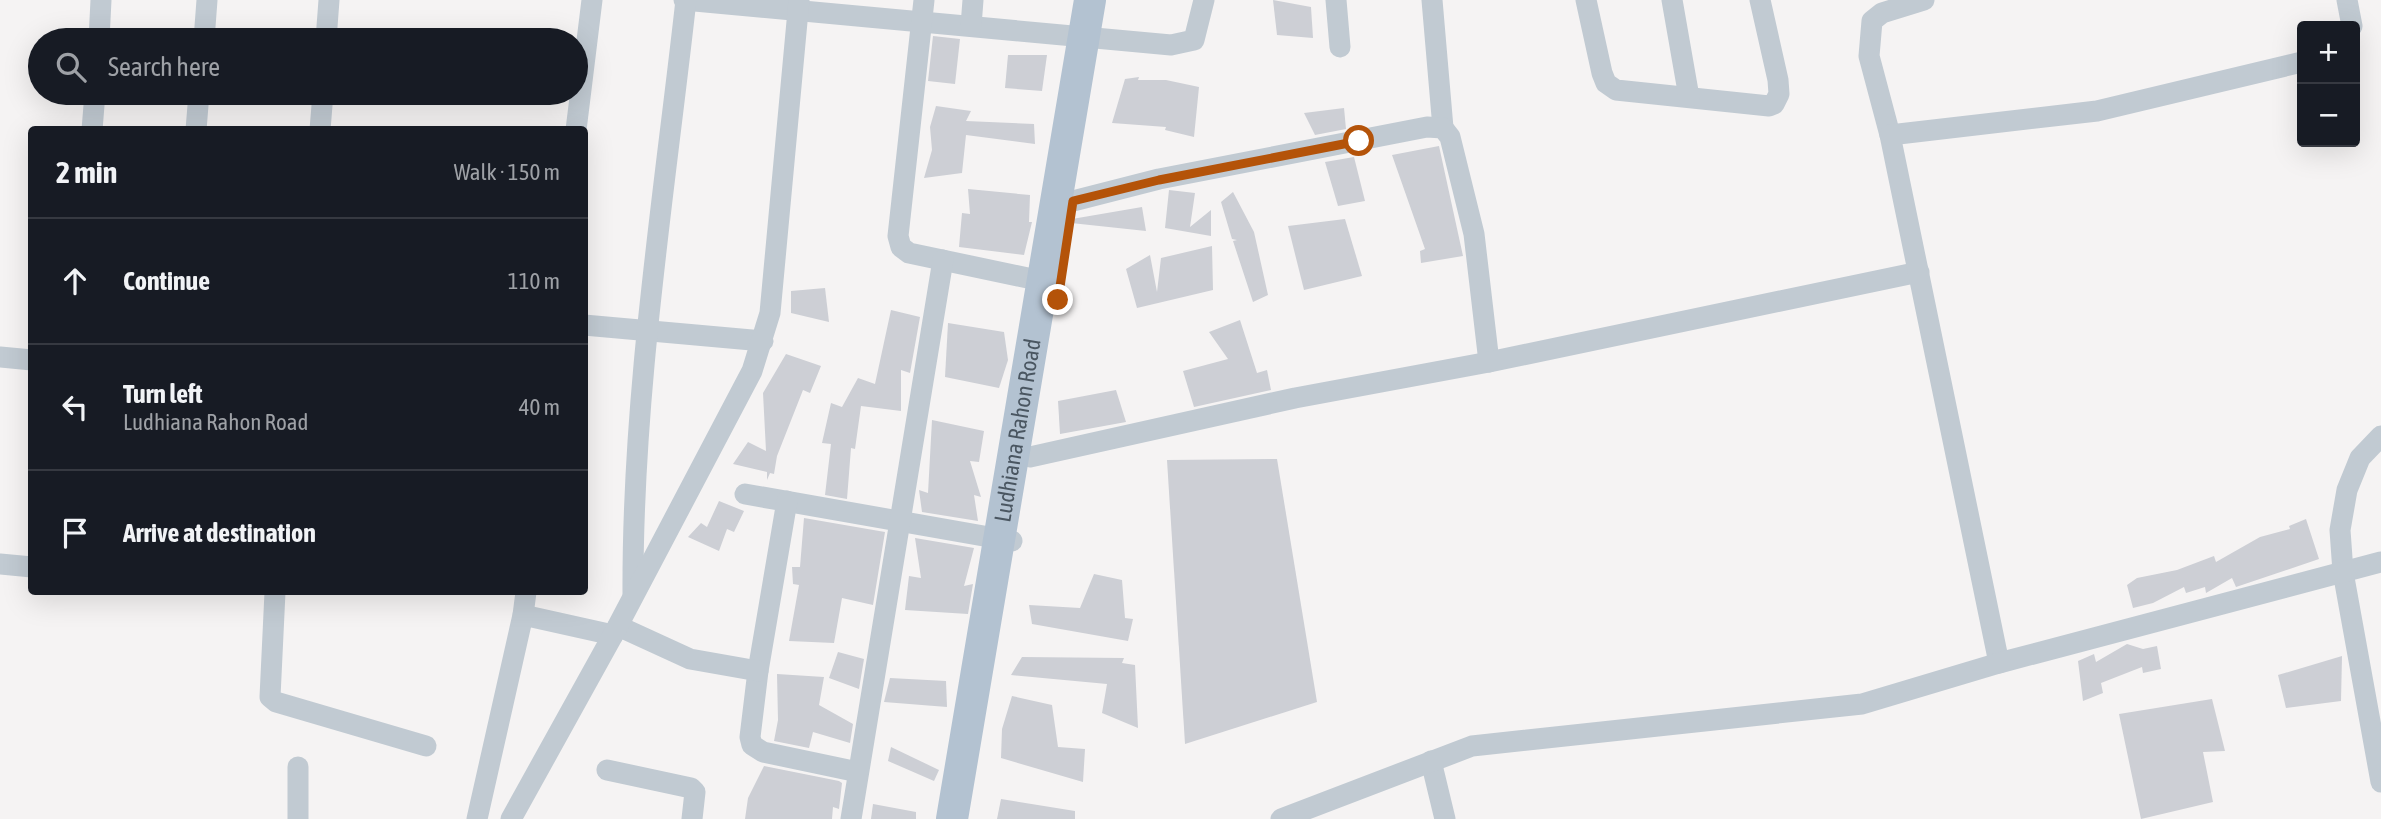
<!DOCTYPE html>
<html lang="en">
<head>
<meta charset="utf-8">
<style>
  body { margin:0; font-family:"Asap Condensed",sans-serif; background:#20242c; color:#f1f3f6 }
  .controls { position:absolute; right:21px; top:21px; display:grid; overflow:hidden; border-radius:7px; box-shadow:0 7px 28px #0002 }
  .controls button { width:63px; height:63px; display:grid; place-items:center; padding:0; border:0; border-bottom:2px solid #363941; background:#171b24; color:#f1f3f6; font:35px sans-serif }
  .stop { position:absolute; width:21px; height:21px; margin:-16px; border:5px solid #b45309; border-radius:50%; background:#fff }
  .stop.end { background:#b45309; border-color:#fff; box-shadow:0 2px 7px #0008 }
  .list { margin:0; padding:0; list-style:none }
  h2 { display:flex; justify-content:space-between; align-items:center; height:91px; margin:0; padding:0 28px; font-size:30px }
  h2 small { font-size:23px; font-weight:400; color:#9ea1a6 }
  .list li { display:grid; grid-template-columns:46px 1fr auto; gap:21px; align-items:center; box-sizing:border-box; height:126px; padding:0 28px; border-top:2px solid #363941 }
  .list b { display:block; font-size:26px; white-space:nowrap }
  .list p { margin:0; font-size:23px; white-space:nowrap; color:#9ea1a6 }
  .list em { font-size:23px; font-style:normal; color:#9ea1a6 }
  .icon { flex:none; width:38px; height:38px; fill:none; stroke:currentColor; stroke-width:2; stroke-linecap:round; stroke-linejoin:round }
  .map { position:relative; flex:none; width:2381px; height:819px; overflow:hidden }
  .search { position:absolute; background:#171b24; box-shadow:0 7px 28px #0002; left:28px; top:28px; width:560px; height:77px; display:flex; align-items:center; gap:18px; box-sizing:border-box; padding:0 24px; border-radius:38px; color:#9ea1a6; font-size:26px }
  .panel { position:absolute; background:#171b24; box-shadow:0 7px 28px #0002; left:28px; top:126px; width:560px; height:469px; border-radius:7px }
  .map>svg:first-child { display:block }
  .building { fill:#cdcfd5 }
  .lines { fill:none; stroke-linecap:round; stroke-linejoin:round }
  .minor { stroke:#c1cad2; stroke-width:21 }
  .primary { stroke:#b3c2d1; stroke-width:32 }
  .route { stroke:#b45309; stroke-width:9 }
  .labels { text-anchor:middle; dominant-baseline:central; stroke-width:6; stroke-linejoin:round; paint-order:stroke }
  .street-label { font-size:23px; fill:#4a5661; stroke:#fff }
</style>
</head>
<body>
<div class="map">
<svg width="2381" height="819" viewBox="0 0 2381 819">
  <rect width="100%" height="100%" fill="#f5f3f3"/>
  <g class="building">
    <path d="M1273 0 1311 7 1313 38 1277 35Z"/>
    <path d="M933 36 960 39 955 84 928 81Z"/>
    <path d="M1008 55H1047L1042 91 1005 88Z"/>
    <path d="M1139 77 1138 80H1166L1199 87 1194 137 1165 130 1166 127 1112 123 1125 79Z"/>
    <path d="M936 106 971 111 966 121 1034 124 1035 144 966 135 962 173 924 178 932 150 930 127Z"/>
    <path d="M1344 108 1346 129 1315 135 1304 113Z"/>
    <path d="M1439 146 1463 256 1421 263 1420 251 1425 249 1392 155Z"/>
    <path d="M1354 157 1365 201 1338 206 1325 162Z"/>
    <path d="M968 189 1030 195 1029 222H1032L1024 255 959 247 962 213 970 214Z"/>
    <path d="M1169 190 1195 193 1190 227 1211 210V236L1165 228Z"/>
    <path d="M1233 192 1254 232 1268 295 1253 302 1233 241 1237 240 1232 239 1221 202Z"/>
    <path d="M1142 207 1146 231 1071 223 1072 219Z"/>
    <path d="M1345 219 1362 276 1304 290 1288 226Z"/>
    <path d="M1212 246 1213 290 1137 308 1126 269 1150 255 1157 292 1161 258Z"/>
    <path d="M825 288 829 322 791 313V291Z"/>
    <path d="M891 310 920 317 910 373 901 370V411L861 406 855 449 851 448 847 499 825 495 831 444 822 443 831 403 842 407 858 378 875 384Z"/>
    <path d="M1240 320 1257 373 1267 370 1271 390 1194 407 1183 371 1228 359 1209 332Z"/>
    <path d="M948 323 1004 332 1008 360 999 388 945 377Z"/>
    <path d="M786 354 821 366 810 393 803 390 777 456 774 474 770 473 767 480V472L733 464 748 442 766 451 763 393Z"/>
    <path d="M1116 390 1126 422 1060 434 1058 401Z"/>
    <path d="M932 420 984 431 979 462 970 461 981 497 974 495 978 521 922 512 919 490 928 493Z"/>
    <path d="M1277 459 1317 702 1185 744 1167 460Z"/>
    <path d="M719 501 744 511 734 532 727 529 719 551 688 537 701 523 707 527Z"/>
    <path d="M804 518 885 532 873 605 842 598 834 643 789 641 799 585 793 584 792 567H800Z"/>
    <path d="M2306 519 2319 559 2236 587 2232 578 2206 593 2205 587 2186 593 2184 587 2153 603 2133 608 2127 585 2137 578 2177 570 2214 556 2216 562 2260 537 2290 529 2289 526Z"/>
    <path d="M915 538 974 548 964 586 973 584 968 614 905 610 909 576 921 578Z"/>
    <path d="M1094 574 1122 580 1125 618 1133 619 1128 641 1032 624 1029 605 1080 608Z"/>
    <path d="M2127 644 2143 649 2157 646 2161 669 2143 673 2142 667 2101 683 2103 693 2083 701 2078 661 2094 654 2096 662Z"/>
    <path d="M838 652 864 659 859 689 829 678Z"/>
    <path d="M2342 656 2341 701 2286 708 2278 675Z"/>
    <path d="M1022 657 1124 658 1122 663 1135 665 1138 728 1102 713 1107 684 1011 675Z"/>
    <path d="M777 674 824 677 819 705 853 724 850 743 813 732 809 748 774 741 778 720Z"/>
    <path d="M890 678 946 681 947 707 884 702Z"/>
    <path d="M1012 696 1052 705 1058 747 1085 749 1083 782 1001 758 1002 729Z"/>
    <path d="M2212 699 2225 751 2203 752 2213 802 2141 819 2119 714Z"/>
    <path d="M891 747 939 770 934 781 888 761Z"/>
    <path d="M764 766 839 781 842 783 839 809 833 807 832 819H745L748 798Z"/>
    <path d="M1001 799 1075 811V819H997Z"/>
    <path d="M873 804 916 812V819H871Z"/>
  </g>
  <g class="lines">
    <g class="minor">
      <path d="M684 0 1171 45 1194 40 1204 0"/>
      <path d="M924 0 898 236 901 247 909 253 1042 281"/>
      <path d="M1336 0 1340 47"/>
      <path d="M1432 0 1443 128"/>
      <path d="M1586 0 1602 73 1606 83 1616 90 1769 106 1774 104 1779 94 1778 80 1760 0"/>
      <path d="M1672 0 1689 97"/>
      <path d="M2347 0 2352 26"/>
      <path d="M971 26 973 0"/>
      <path d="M99 40 101 0"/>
      <path d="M204 40 207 0"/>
      <path d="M326 40 329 0"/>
      <path d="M92 130 95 93"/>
      <path d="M196 130 199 93"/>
      <path d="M320 130 323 93"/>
      <path d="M576 130 592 0"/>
      <path d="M1890 135 1869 56 1872 21 1882 13 1924 0"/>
      <path d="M1073 201 1159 179 1427 127 1443 128 1450 137 1474 234 1489 362"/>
      <path d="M584 325 763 341"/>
      <path d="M0 357 32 360"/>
      <path d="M2381 436 2360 458 2347 490 2340 530 2343 572 2381 782"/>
      <path d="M1030 457 1295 398 1489 362 1919 272"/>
      <path d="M745 494 1012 541"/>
      <path d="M787 501 758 671 750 737 752 745 763 752 858 772"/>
      <path d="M0 564 32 567"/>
      <path d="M275 592 270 697 276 702 426 746"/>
      <path d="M633 594C632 395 664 197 686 0"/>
      <path d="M523 615 613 635"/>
      <path d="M618 626 690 659 758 671"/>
      <path d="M1999 663 1890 135 2097 111 2302 62"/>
      <path d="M1431 761 1445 819"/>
      <path d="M607 770 691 788 695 792 692 819"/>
      <path d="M298 819V767"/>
      <path d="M477 819 523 615 526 592"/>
      <path d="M511 819 613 635 752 371 770 313 799 0"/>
      <path d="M851 819 943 260"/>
      <path d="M1281 819 1472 746 1862 704 1999 663 2381 562"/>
    </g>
    <path class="primary" id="s1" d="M952 819 1090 0"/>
  </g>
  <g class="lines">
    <path class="route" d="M1058 300 1073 201 1159 180 1359 141"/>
  </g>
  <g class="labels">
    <g class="street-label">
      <text stroke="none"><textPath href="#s1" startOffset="394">Ludhiana Rahon Road</textPath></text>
    </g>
  </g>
</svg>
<div class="controls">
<button>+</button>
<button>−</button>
</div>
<div class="stop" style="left:1359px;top:141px"></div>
<div class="stop end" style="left:1058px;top:300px"></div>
<div class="search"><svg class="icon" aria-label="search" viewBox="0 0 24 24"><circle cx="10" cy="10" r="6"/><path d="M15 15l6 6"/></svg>Search here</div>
<section class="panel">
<h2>2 min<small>Walk · 150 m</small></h2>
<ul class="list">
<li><svg class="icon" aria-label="ahead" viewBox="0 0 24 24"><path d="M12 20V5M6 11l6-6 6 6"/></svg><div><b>Continue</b></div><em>110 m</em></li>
<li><svg class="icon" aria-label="left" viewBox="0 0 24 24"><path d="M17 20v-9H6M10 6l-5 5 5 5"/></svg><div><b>Turn left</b><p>Ludhiana Rahon Road</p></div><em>40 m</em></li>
<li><svg class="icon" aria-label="arrive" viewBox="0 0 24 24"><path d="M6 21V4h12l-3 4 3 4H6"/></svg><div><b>Arrive at destination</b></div></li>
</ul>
</section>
</div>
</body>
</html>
